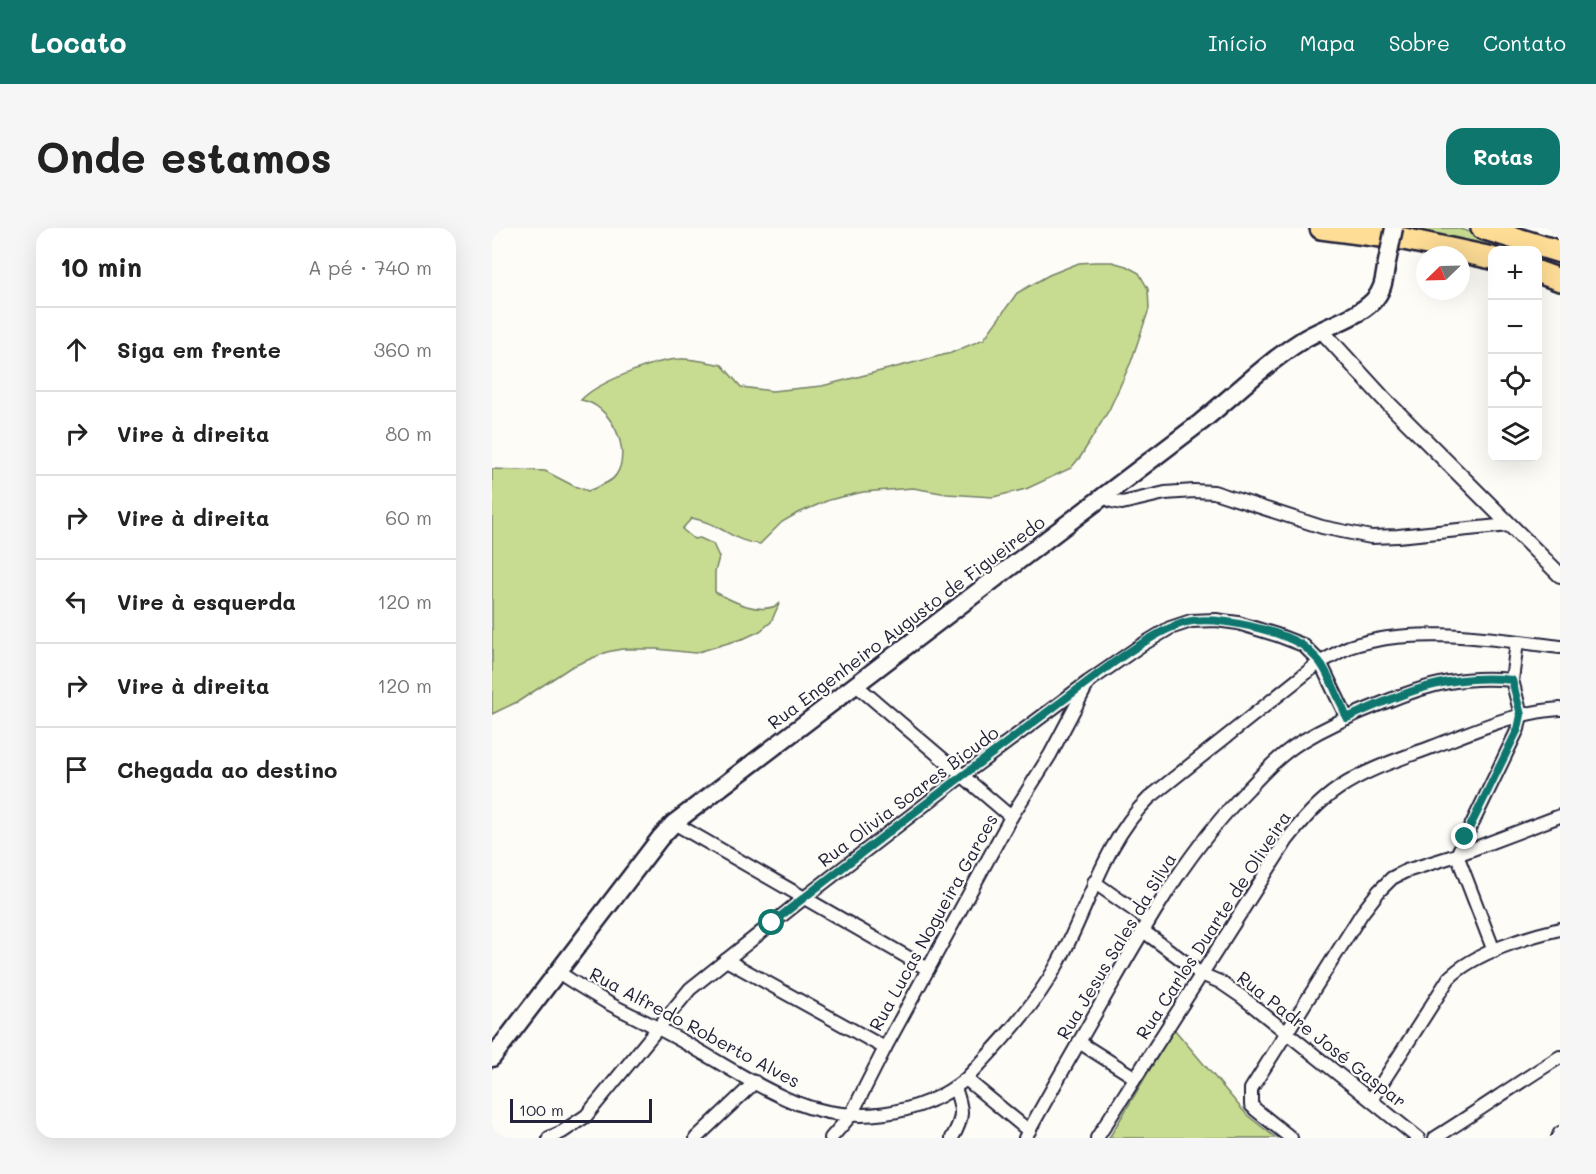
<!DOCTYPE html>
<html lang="pt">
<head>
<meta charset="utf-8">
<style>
  body { margin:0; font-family:Mali,sans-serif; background:#f6f6f6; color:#222 }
  .controls { position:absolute; right:18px; top:18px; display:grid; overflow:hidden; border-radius:12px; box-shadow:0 6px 24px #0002 }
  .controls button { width:54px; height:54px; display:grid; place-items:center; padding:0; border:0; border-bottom:2px solid #e0e0e0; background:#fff; color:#222; font:30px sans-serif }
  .compass { position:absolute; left:924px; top:18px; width:54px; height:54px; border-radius:50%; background:#fff; box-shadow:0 6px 24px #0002; rotate:247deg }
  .scale { position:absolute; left:18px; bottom:15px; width:142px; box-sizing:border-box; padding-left:6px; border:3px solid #22223b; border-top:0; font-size:16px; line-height:21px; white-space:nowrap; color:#22223b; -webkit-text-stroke:4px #fdfcf7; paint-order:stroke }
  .stop { position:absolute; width:18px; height:18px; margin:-14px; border:4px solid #0f766e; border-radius:50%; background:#fff }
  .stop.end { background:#0f766e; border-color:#fff; box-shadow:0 2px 6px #0008 }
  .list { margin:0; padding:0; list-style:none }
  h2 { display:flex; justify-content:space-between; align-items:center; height:78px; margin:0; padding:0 24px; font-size:26px }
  h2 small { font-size:20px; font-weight:400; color:#767676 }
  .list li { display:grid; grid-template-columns:39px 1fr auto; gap:18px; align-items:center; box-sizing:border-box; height:84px; padding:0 24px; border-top:2px solid #e0e0e0 }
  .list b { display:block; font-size:22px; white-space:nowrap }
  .list em { font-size:20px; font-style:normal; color:#767676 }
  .icon { flex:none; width:33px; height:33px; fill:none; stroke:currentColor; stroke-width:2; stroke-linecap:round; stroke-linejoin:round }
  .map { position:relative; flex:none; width:1068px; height:910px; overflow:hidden; border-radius:18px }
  header { display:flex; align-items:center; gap:36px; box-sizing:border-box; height:84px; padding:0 30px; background:#0f766e; color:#fff }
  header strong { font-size:28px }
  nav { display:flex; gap:33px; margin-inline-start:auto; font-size:21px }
  .intro { display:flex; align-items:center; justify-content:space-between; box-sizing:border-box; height:144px; padding:0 36px }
  h1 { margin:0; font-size:42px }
  .button { padding:15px 27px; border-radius:18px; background:#0f766e; color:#fff; font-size:21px; font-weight:700 }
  main { display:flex; gap:36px; padding:0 36px }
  aside { flex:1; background:#fff; border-radius:18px; box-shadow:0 6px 24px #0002 }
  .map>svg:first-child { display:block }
  .green { fill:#c7dc91; stroke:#747f66; stroke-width:1.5 }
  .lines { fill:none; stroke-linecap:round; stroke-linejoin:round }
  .minor-casing { stroke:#22223b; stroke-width:16 }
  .tertiary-casing { stroke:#22223b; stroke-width:18 }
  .secondary-casing { stroke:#22223b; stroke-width:21 }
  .motorway-casing { stroke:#22223b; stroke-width:26 }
  .minor { stroke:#fdfcf7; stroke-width:12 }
  .tertiary { stroke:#fdfcf7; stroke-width:14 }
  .secondary { stroke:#fdfcf7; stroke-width:16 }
  .motorway { stroke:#fedd96; stroke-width:21 }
  .secondary-bridge-casing { stroke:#22223b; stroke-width:21; stroke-linecap:butt }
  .secondary-bridge { stroke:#fdfcf7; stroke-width:16 }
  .route { stroke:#0f766e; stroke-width:8 }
  .labels { text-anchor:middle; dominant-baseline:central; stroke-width:4.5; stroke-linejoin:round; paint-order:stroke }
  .street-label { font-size:18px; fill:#22223b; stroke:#fdfcf7 }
</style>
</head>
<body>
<header>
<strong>Locato</strong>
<nav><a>Início</a><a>Mapa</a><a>Sobre</a><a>Contato</a></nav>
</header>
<div class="intro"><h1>Onde estamos</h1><a class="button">Rotas</a></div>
<main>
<aside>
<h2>10 min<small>A pé · 740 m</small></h2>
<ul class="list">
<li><svg class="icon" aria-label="ahead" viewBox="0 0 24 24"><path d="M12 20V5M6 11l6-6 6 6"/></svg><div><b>Siga em frente</b></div><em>360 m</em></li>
<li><svg class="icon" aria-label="right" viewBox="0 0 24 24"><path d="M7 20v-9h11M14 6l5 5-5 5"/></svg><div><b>Vire à direita</b></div><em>80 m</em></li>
<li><svg class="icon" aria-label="right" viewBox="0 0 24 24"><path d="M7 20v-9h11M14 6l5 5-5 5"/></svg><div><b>Vire à direita</b></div><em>60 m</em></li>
<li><svg class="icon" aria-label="left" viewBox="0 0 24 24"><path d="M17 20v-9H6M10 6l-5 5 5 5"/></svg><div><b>Vire à esquerda</b></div><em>120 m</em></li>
<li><svg class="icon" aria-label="right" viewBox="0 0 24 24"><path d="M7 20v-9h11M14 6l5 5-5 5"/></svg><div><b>Vire à direita</b></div><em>120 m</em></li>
<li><svg class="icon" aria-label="arrive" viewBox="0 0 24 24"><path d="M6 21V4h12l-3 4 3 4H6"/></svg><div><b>Chegada ao destino</b></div></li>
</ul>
</aside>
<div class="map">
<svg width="1068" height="910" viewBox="0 0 1068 910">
  <rect width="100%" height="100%" fill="#fdfcf7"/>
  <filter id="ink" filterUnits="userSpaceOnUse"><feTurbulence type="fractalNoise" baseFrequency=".0167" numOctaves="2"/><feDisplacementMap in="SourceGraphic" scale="12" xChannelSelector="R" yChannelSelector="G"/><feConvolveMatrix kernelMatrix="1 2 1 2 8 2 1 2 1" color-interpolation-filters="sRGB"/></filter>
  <g filter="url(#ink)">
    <g class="green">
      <path d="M875 0H964L1045 22H1000Z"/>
      <path d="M603 34H620L634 38 647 45 656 61 657 81 639 134 617 182 589 228 579 240 534 261 501 269 455 266 421 260 371 264 337 272 304 286 290 294 268 316C250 315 239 306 223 298 216 294 208 292 200 290L190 301 202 311 208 310 221 316 227 329 223 344V364C240 373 268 388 287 376L279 394 268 403 253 410 203 425 165 421H130L115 424 79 439 27 473 0 486V241L53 243 82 258 96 263C105 259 119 255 124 247 141 222 118 176 89 172 104 155 165 131 188 131 202 130 217 135 230 137L249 159 280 163 330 158 459 125 492 111 525 65 557 47 587 35Z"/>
      <path d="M682 801 755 887 784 910H617Z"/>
    </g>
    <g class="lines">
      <g class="minor-casing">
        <g id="minor">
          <path d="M612 269 620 273 630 275 673 265 702 263 722 264 830 299 879 309 906 308 1017 297"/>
          <path d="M364 457 519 589"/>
          <path d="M182 595 436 741"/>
          <path d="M602 654 656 692"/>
          <path d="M650 702 709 746 728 754 750 769 926 910"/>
          <path d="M1002 723 965 627 1026 501 1029 487 1020 452 1025 414"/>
          <path d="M234 732 393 820"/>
          <path d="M66 744C82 755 99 765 116 775 140 788 166 799 190 813 226 833 263 858 302 874 359 897 427 889 474 851 507 816 542 779 565 737 596 682 611 615 657 570L828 434C838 430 847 423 857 419 920 397 1003 411 1068 419"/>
          <path d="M587 814 642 849"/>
          <path d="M474 851 537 903"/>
          <path d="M879 872 957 750C982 725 1034 709 1068 701"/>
          <path d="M57 910 70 904 94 888 198 761 312 670 470 548 596 454 648 418 678 400 699 393 724 392 746 395 785 407 811 417 828 434 855 490"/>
          <path d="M204 910 263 854"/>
          <path d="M339 910 359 887 393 820 519 589 558 527 595 457"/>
          <path d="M460 910C472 889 471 882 463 860"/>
          <path d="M533 910C558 864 585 818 611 772 655 695 694 624 757 560 772 544 788 527 807 515 834 499 864 485 893 474 937 456 972 447 1020 452"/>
          <path d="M605 910 795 612C810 593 826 574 847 560 875 541 908 531 940 519 982 503 1023 484 1068 481"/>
          <path d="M799 910 764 882 759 877V861L870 685 887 663 900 650 914 643 965 627 1068 588"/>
          <path d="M943 910C985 884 1025 855 1068 829"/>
          <path d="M1066 910 1068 905"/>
        </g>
      </g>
      <g class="tertiary-casing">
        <path id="tertiary" d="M829 102 891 170 1068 347"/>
      </g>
      <g class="secondary-casing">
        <path id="secondary" d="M0 830 168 610 182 595 709 194C742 167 773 136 809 113 832 98 862 92 881 73 891 63 892 52 894 39"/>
      </g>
      <g class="motorway-casing">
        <g id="motorway">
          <path d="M829 0 912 11 1000 30"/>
          <path d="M990 0 1068 24"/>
          <path d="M1046 44 1068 52"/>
        </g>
      </g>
      <use href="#minor" class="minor"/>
      <use href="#tertiary" class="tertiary"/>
      <use href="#secondary" class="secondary"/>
      <use href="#motorway" class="motorway"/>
      <g class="secondary-bridge-casing">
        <path id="secondary-bridge" d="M894 39 902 0"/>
      </g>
      <use href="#secondary-bridge" class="secondary-bridge"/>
    </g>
  </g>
  <g class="lines" filter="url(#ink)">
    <path class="route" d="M280 695C373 621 467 550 562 479 594 456 663 398 700 393 730 389 785 402 810 417 816 421 822 428 827 433 837 445 848 474 855 490 912 464 957 445 1020 452L1029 487 1026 501 973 609"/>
  </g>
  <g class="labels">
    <g class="street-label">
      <text transform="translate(414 394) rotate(-37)">Rua Engenheiro Augusto de Figueiredo</text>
      <text transform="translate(416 568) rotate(-37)">Rua Olivia Soares Bicudo</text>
      <text transform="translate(441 694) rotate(-61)">Rua Lucas Nogueira Garces</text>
      <text transform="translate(721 697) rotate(-57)">Rua Carlos Duarte de Oliveira</text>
      <text transform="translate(624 718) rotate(-59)">Rua Jesus Sales da Silva</text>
      <text transform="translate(203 799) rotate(28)">Rua Alfredo Roberto Alves</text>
      <text transform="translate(830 811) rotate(38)">Rua Padre José Gaspar</text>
    </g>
  </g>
</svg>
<div class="controls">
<button>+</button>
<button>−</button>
<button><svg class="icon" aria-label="locate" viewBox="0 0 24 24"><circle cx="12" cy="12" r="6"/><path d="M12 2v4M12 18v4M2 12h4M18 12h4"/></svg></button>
<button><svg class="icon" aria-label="layers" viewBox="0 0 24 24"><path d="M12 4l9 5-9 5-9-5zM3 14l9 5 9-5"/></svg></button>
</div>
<svg class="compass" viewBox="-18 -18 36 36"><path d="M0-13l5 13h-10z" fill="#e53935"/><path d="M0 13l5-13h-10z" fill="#767676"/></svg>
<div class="scale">100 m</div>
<div class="stop" style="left:280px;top:695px"></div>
<div class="stop end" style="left:973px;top:609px"></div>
</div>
</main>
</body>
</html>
